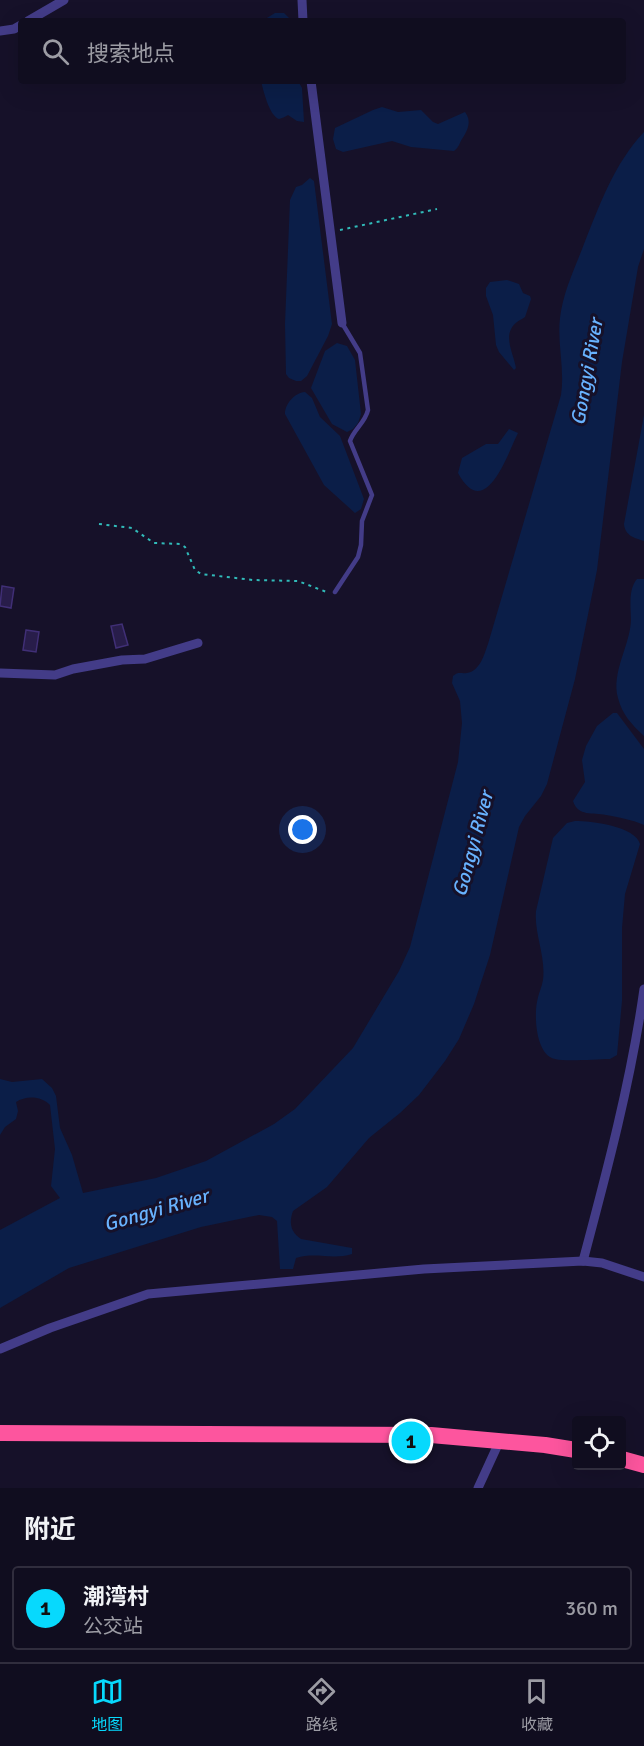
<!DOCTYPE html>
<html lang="zh">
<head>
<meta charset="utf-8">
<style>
  body { margin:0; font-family:Signika,"Noto Sans SC",sans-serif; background:#191628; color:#f1f3f6 }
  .controls { position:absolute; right:18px; bottom:18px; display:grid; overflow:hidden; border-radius:6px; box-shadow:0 6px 24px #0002 }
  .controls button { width:54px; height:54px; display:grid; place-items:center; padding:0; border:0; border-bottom:2px solid #302d3d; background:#100d1f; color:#f1f3f6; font:30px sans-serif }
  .you { position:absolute; left:303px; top:830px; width:21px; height:21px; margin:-15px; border:4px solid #fff; border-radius:50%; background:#1a73e8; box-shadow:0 0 0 9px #1a73e833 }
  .badge { display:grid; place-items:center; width:39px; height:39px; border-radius:50%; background:#07d9fd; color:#111; font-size:20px; font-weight:700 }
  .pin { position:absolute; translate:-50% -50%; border:3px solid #fff; box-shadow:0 2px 6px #0006 }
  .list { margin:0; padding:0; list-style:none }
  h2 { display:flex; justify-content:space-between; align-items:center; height:78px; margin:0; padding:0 24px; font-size:26px }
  h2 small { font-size:20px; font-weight:400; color:#9c9ca4 }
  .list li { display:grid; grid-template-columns:39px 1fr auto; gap:18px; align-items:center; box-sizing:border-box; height:84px; margin:0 12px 12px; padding:0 12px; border:2px solid #302d3d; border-radius:6px }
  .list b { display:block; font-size:22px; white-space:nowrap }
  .list p { margin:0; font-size:20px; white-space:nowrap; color:#9c9ca4 }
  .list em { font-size:20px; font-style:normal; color:#9c9ca4 }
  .icon { flex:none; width:33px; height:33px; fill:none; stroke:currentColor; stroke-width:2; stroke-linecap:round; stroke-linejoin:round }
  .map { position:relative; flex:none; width:644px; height:1488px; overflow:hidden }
  .search { position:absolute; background:#100d1f; box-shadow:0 6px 24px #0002; left:18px; right:18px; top:18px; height:66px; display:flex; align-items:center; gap:15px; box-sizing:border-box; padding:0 21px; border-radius:6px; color:#9c9ca4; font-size:22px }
  .sheet { height:174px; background:#100d1f }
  nav { display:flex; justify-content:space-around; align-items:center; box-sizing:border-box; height:84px; border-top:2px solid #302d3d; background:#100d1f; font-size:16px; color:#9c9ca4 }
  nav a { display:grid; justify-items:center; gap:3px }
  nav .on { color:#07d9fd }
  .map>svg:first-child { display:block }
  .water { fill:#0b1e48 }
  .building { fill:#281d4a; stroke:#402f76; stroke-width:1.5 }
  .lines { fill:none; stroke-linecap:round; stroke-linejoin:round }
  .path { stroke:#31bbb9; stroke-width:2; stroke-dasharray:3 4.5; stroke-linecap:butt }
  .lane { stroke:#433c88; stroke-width:4.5 }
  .street { stroke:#433c88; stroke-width:9 }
  .highway { stroke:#fd559e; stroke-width:16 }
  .labels { text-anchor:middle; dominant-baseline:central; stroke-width:6; stroke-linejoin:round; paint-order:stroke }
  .water-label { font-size:20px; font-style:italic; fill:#68b2fe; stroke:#161129 }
</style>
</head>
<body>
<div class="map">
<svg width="644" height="1488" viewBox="0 0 644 1488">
  <rect width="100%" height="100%" fill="#161129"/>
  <g class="water">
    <path d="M275 13H284L292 21H262Z"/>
    <path d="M261 81H298L302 88 304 122 297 121 288 115C287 116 280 119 279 119 269 116 263 89 261 81Z"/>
    <path d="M382 107 398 112 421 110 433 122 438 124 465 112C472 121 468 130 462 139 459 144 459 147 454 151L411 147 392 141 343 152 336 149 333 139 335 128 373 110Z"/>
    <path d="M644 132V249L638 267 622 362 597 570 575 679 547 784 541 796 525 816 519 827 490 955 474 1004 459 1039 445 1061 419 1095 400 1113 369 1138 327 1187 293 1211C289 1222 290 1232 301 1239L352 1248V1254C333 1260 315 1252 296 1258L293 1269H280L277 1221 272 1217 259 1215 201 1227 69 1268 0 1308V1230L60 1198 51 1186 55 1149 50 1105C42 1096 26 1095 16 1102L18 1111 16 1119 5 1127 0 1135V1079L12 1082 42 1079 52 1088 56 1096 60 1128 72 1155 83 1193 156 1178 206 1161 274 1124 295 1109 353 1048 399 971 410 947 458 762 462 723 460 701 452 683 453 676C459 671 460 674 467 673 480 671 484 655 488 644L561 395C565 369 557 344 560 318 563 292 575 268 584 244 600 204 614 164 644 132Z"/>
    <path d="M310 178 314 181 332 324 328 336 307 376 301 381H296L289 378 286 374 285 324 290 200 296 187 302 185Z"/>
    <path d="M507 280 519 284 523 293 530 296 531 299 525 317C523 319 519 320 517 322 501 334 514 354 516 368L514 370 499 352 496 345 493 315 486 296V288L490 282Z"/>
    <path d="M337 343 347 346 355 360 361 414 358 423 353 429 347 432 332 424 311 388 325 351Z"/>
    <path d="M305 392 312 398 320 417 340 436 364 499 361 509 355 513 324 485 285 414C285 404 294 393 305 392Z"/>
    <path d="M644 415V541C635 538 625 536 624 524Z"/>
    <path d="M509 429 518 433C507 455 485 523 458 473L462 458 486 444H498Z"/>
    <path d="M637 579H644V736C632 725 622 714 618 698 611 672 630 646 631 620 631 606 628 590 637 579Z"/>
    <path d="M613 713H617L644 749V825C633 820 618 817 606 815 593 812 578 817 573 801L585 782 582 760 586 746 597 726Z"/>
    <path d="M575 821C591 821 635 826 640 844L625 894 622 928V1001L617 1055 610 1059C595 1059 568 1062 555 1059 536 1055 534 1017 537 1002 538 994 542 987 543 980 546 956 534 934 536 911L553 838 567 823Z"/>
  </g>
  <g class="building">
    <path d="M2 586 14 588 11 608 0 606Z"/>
    <path d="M122 624 128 645 116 648 111 626Z"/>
    <path d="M26 630 39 632 36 652 23 650Z"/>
  </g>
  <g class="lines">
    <g class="path">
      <path d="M340 230 437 209"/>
      <path d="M99 524 132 528 154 543 180 544 185 547 195 570 201 574 253 580 298 581 329 593"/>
    </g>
    <path class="lane" d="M335 592 358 557 361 545 362 521 372 495 350 441C354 429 365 423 368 410L360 353 342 323"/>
    <g class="street">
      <path d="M302 0 303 21"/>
      <path d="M28 21 64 0"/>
      <path d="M0 31 14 29 21 25"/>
      <path d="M311 81 342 323"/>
      <path d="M0 673 55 675 73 669 122 660 145 659 198 643"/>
      <path d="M583 1261C607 1171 631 1081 644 989"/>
      <path d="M0 1349 50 1328 148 1294 424 1269 583 1261 602 1263 644 1277"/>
      <path d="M478 1488 500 1440"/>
    </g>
    <g class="highway">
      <path d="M0 1433 431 1435 545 1445 576 1450"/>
      <path d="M622 1459 644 1465"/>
    </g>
  </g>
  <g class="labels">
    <g class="water-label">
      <text transform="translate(587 372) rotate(-80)">Gongyi River</text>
      <text transform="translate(473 844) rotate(-75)">Gongyi River</text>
      <text transform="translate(156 1210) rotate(-16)">Gongyi River</text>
    </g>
  </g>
</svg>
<div class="controls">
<button><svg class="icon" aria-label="locate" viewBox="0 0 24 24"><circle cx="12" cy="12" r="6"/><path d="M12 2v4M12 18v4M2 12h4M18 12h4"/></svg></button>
</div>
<div class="you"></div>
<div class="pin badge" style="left:411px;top:1441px">1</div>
<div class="search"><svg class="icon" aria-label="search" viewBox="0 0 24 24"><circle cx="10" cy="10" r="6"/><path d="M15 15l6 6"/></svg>搜索地点</div>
</div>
<section class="sheet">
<h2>附近<small></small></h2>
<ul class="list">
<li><span class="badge">1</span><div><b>潮湾村</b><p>公交站</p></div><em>360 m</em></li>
</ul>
</section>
<nav>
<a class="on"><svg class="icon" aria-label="map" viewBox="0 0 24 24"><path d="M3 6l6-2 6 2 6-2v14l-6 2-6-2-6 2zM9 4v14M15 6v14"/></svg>地图</a>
<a><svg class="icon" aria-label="directions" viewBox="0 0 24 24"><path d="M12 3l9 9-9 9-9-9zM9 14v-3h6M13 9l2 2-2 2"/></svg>路线</a>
<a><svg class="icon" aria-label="saved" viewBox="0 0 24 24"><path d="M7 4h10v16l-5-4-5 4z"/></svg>收藏</a>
</nav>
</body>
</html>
